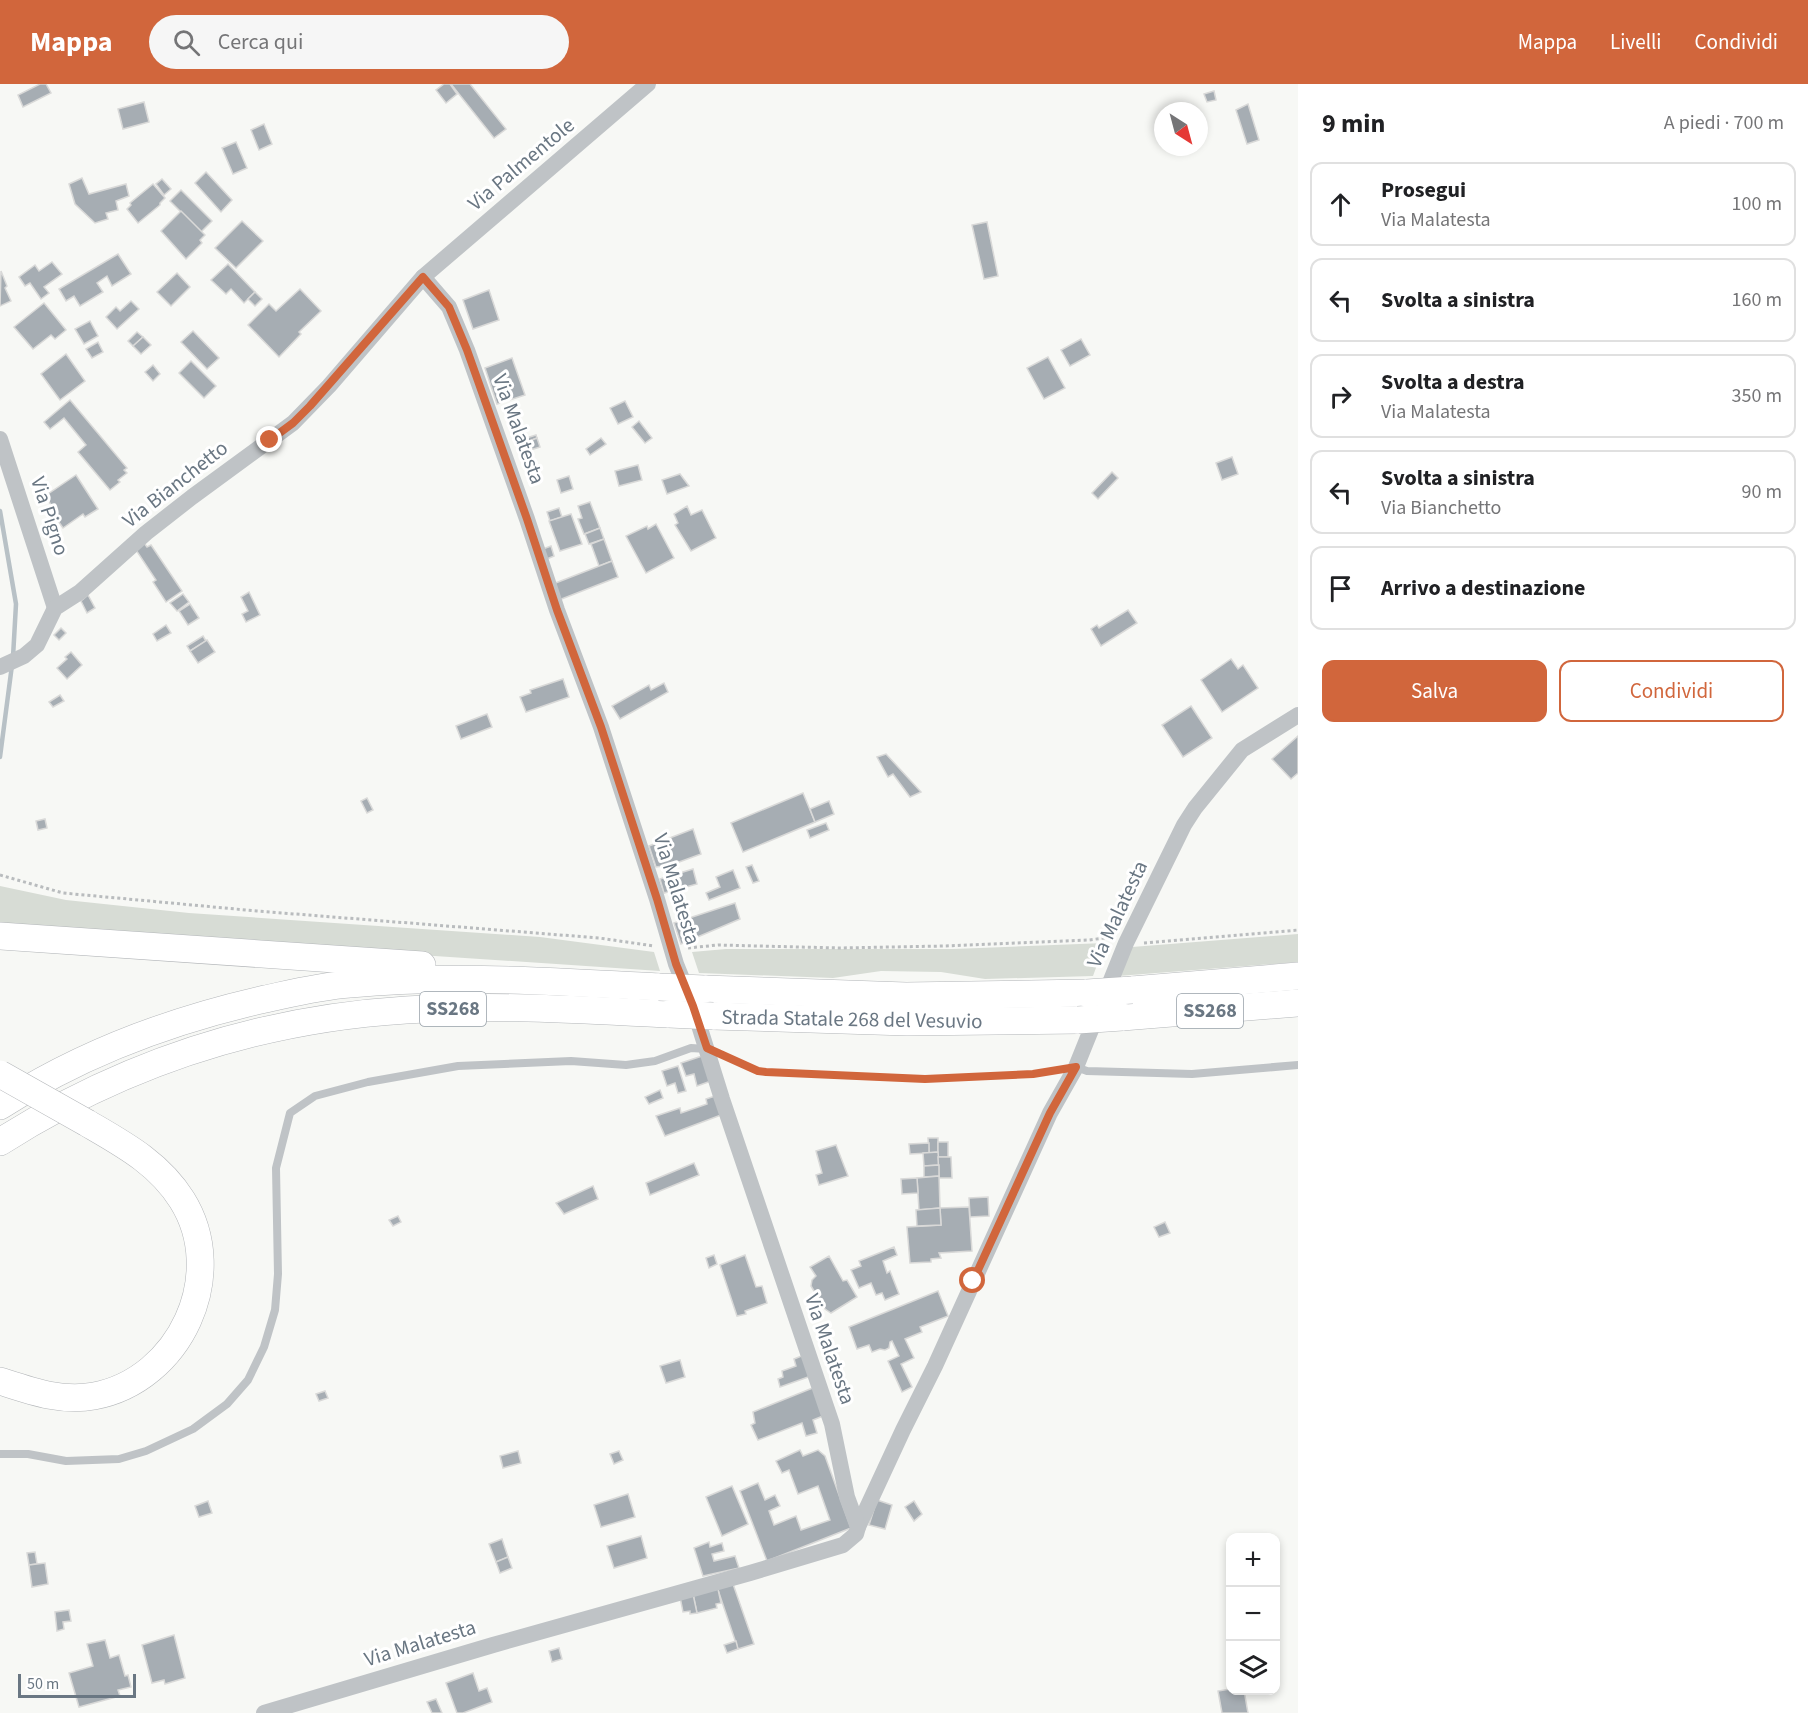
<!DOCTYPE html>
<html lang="it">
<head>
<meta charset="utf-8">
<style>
  body { margin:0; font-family:"Source Sans 3",sans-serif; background:#f6f6f6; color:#202124 }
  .controls { position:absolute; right:18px; bottom:18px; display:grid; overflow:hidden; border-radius:12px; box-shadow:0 3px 9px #0003 }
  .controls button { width:54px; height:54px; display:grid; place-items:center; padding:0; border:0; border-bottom:2px solid #e0e0e0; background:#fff; color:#202124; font:30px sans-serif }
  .compass { position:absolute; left:1154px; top:18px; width:54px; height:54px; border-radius:50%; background:#fff; box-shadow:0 3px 9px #0003; rotate:144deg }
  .scale { position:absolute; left:18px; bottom:15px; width:118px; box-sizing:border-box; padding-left:6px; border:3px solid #6a7783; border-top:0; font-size:16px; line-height:21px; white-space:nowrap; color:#6a7783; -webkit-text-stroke:4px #fff; paint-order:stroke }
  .stop { position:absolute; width:18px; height:18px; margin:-14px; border:4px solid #d1663c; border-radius:50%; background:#fff }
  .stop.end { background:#d1663c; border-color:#fff; box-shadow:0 2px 6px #0008 }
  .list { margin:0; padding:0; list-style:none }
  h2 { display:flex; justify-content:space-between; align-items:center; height:78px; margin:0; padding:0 24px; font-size:26px }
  h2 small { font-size:20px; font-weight:400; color:#757577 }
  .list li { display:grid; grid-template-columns:39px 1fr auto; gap:18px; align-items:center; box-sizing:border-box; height:84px; margin:0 12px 12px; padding:0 12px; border:2px solid #e0e0e0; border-radius:12px }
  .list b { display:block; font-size:22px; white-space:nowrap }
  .list p { margin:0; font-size:20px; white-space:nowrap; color:#757577 }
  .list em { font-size:20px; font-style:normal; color:#757577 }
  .actions { display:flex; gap:12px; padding:18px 24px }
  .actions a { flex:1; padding:14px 0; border:2px solid #d1663c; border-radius:12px; text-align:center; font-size:21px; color:#d1663c }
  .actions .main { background:#d1663c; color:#fff }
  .icon { flex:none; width:33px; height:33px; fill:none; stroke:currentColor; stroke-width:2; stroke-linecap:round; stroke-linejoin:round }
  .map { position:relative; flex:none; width:1298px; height:1629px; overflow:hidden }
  header { display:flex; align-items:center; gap:36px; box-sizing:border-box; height:84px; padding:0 30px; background:#d1663c; color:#fff }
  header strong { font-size:28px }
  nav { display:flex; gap:33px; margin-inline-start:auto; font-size:21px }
  .search { width:420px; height:54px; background:#f6f6f6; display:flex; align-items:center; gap:15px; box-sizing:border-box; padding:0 21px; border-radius:33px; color:#757577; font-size:22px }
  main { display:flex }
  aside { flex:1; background:#fff }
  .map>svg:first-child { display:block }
  .green { fill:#d7dcd5 }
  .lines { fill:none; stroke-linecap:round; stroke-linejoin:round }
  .stream { stroke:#b8c1c6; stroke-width:4.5 }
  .building { fill:#a6adb3; stroke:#d9d9d8; stroke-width:1.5 }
  .trunk-casing { stroke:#b3b6b9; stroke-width:28 }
  .path { stroke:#b9bcbe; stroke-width:3; stroke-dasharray:3 3; stroke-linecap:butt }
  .service { stroke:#bfc3c6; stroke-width:8 }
  .minor { stroke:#bfc3c6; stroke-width:16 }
  .trunk { stroke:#fff; stroke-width:27 }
  .trunk-bridge-casing { stroke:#b3b6b9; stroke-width:28; stroke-linecap:butt }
  .trunk-bridge { stroke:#fff; stroke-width:27 }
  .route { stroke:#d1663c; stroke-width:8 }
  .labels { text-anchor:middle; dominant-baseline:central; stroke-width:6; stroke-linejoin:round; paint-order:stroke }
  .shield { fill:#fff; stroke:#97a0a8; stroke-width:1.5 }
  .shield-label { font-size:20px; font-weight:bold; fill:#6a7783 }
  .street-label { font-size:21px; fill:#6a7783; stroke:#fff }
</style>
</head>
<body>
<header>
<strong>Mappa</strong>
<div class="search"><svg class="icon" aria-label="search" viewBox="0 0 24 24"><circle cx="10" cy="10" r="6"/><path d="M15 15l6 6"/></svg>Cerca qui</div>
<nav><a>Mappa</a><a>Livelli</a><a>Condividi</a></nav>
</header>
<main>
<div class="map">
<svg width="1298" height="1629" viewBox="0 0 1298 1629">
  <rect width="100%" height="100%" fill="#f7f8f5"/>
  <g class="green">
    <path d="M0 802 66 816 189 829 540 853 654 868 660 887 0 843Z"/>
    <path d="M1298 850V878L1118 892 1132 863Z"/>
    <path d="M1105 859 1093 892 985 895 941 888 881 887 833 894 699 889 692 868 726 865H953Z"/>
  </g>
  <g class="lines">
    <g class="stream">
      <path d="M0 427 16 520 13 573"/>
      <path d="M0 673 12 581"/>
    </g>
  </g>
  <g class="building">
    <path d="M40 0H46L51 9 23 23 18 11Z"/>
    <path d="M444 0H450L457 10 446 19 436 6Z"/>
    <path d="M451 0H470L506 45 494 54Z"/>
    <path d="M1214 7 1216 16 1207 18 1204 10Z"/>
    <path d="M144 18 149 38 123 45 118 25Z"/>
    <path d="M1248 20 1259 56 1247 60 1236 26Z"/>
    <path d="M264 40 272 60 259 66 251 46Z"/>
    <path d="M236 58 247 84 233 90 222 64Z"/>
    <path d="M206 88 232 116 221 128 195 99Z"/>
    <path d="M82 94 89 110 126 100 129 112 116 117 118 126 106 129 108 135 95 139 75 120 69 100Z"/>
    <path d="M162 95 171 105 164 111 156 100Z"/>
    <path d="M153 100 165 114 160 119V121L138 139 127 125 131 121 130 119Z"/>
    <path d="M181 106 212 137 201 148 170 117Z"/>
    <path d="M181 127 205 151 200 156 202 159 186 175 161 147Z"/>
    <path d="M242 137 263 157 236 184 215 164Z"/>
    <path d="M987 138 998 192 984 195 972 141Z"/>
    <path d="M118 170 131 190 112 202 107 192 97 199 103 208 80 222 74 212 66 217 59 205Z"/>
    <path d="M52 178 62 190 44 203 49 209 41 215 30 199 25 202 19 193 35 181 39 187Z"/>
    <path d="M228 180 255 208 244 219 231 205 226 210 211 196Z"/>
    <path d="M1 187 7 202 5 204 11 217 0 222Z"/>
    <path d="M177 189 190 203 171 222 157 208Z"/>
    <path d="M300 205 321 227 299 248 301 250 279 273 248 241 269 220 276 227Z"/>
    <path d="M489 206 499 236 473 245 463 216Z"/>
    <path d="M255 208 262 215 255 222 248 215Z"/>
    <path d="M131 217 139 225 117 245 106 233 116 223 120 227Z"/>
    <path d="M44 219 66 246 55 255 51 251 33 265 14 243Z"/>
    <path d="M90 237 98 252 84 260 75 245Z"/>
    <path d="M193 247 219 274 207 285 181 258Z"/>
    <path d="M137 248 143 253 133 262 128 257Z"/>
    <path d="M143 253 151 261 141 270 133 262Z"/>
    <path d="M1081 255 1090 271 1070 282 1061 266Z"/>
    <path d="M98 258 103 268 92 274 86 265Z"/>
    <path d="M66 270 85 297 60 316 41 290Z"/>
    <path d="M1048 273 1065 304 1044 315 1027 284Z"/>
    <path d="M512 274 525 311 497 320 485 284Z"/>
    <path d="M191 277 216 302 204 314 179 289Z"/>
    <path d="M153 281 160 290 153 297 145 288Z"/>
    <path d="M70 316 127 384 124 386 127 389 118 396 120 398 110 406 78 368 86 361 64 334 50 345 44 338Z"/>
    <path d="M625 317 633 333 618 340 610 324Z"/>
    <path d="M639 337 652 354 645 359 632 343Z"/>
    <path d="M536 351 537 354 522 360 520 356Z"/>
    <path d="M537 354 540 363 524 368 522 360Z"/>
    <path d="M601 354 606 360 590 371 586 365Z"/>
    <path d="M1232 373 1238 390 1222 396 1216 379Z"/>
    <path d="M638 381 642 396 619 402 615 387Z"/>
    <path d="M1112 388 1118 394 1098 415 1092 409Z"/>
    <path d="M680 390 689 402 667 410 662 396Z"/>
    <path d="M76 391 98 425 85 433 83 430 63 444 51 427 54 425 45 412Z"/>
    <path d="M569 392 573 405 561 409 557 396Z"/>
    <path d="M590 418 600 444 584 450 578 435 582 434 578 422Z"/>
    <path d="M687 422 691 431 702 426 716 454 691 467 675 441 678 439 674 430Z"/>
    <path d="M559 424 562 433 550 437 547 428Z"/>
    <path d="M571 430 582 460 560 467 549 437Z"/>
    <path d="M656 440 674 474 646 489 626 452 647 442 648 445Z"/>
    <path d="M600 444 604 455 589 460 585 450Z"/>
    <path d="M604 455 612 477 599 482 591 460Z"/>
    <path d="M144 459 147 463 151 461 182 507 166 518 153 498 156 496 136 466Z"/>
    <path d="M551 462 554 472 547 475 543 465Z"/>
    <path d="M612 477 618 493 559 516 553 500Z"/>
    <path d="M249 508 260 531 246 538 242 530 248 527 241 513Z"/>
    <path d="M183 510 189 518 177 527 170 519Z"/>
    <path d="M88 511 95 524 87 529 81 517Z"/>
    <path d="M190 520 199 534 188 541 179 527Z"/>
    <path d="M1128 526 1137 539 1101 562 1091 545 1097 541 1099 544Z"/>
    <path d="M166 541 171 549 157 557 153 550Z"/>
    <path d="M61 544 66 549 59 556 54 551Z"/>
    <path d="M203 552 206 557 190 567 187 562Z"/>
    <path d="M207 556 215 568 198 579 190 567Z"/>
    <path d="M71 568 82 581 67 595 57 584 67 575 65 573Z"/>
    <path d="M1231 575 1238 585 1243 581 1258 604 1222 628 1201 596Z"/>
    <path d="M563 595 569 613 526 628 520 613 531 609 530 606Z"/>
    <path d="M664 599 668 608 620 635 612 622 649 601 651 606Z"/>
    <path d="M60 611 64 617 53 623 49 618Z"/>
    <path d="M1191 622 1212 654 1183 673 1162 641Z"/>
    <path d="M487 630 492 643 461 655 456 642Z"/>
    <path d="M1298 652V689L1291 695 1272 675Z"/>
    <path d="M886 670 921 708 910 713 893 690 888 693 877 673Z"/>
    <path d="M803 709 815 738 743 768 731 739Z"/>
    <path d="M367 714 373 726 367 729 361 717Z"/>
    <path d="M829 717 834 730 815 738 810 725Z"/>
    <path d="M45 735 47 744 38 746 36 737Z"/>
    <path d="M826 739 829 746 810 754 807 746Z"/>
    <path d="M693 745 701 770 671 781 656 783 649 762Z"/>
    <path d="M752 781 759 797 753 799 746 783Z"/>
    <path d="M693 785 697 800 664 809 660 795Z"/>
    <path d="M733 786 740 804 709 816 706 809 720 803 716 793Z"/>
    <path d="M735 819 740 835 681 860 674 839Z"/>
    <path d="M702 972 711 997 697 1002 694 990 686 992 681 979Z"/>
    <path d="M678 982 686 1007 678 1009 675 999 667 1002 662 987Z"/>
    <path d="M660 1006 663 1014 649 1020 645 1013Z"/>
    <path d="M715 1012 721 1031 665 1052 656 1032 680 1024 681 1029 707 1020 706 1015Z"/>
    <path d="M928 1054H938V1068L929 1069Z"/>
    <rect x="938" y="1058" width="10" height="15"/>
    <path d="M929 1059V1069L910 1070 909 1060Z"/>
    <path d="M836 1061 848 1092 819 1101 816 1091 822 1089 816 1067Z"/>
    <path d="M938 1068 939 1081 924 1082 923 1069Z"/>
    <path d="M938 1073H951L952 1094H939Z"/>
    <path d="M694 1079 699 1091 650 1111 646 1099Z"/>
    <path d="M939 1081V1092L924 1093V1082Z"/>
    <path d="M939 1092 940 1124 919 1126 917 1094Z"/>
    <path d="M917 1094 918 1109 902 1110 901 1095Z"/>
    <path d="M593 1102 598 1115 564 1130 556 1119Z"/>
    <path d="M988 1113 989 1132 970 1133 969 1114Z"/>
    <path d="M969 1123 972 1167 939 1169 941 1174 931 1175V1178L910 1179 907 1143 941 1141 940 1124Z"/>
    <path d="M940 1124 941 1141 917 1142 916 1126Z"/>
    <path d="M398 1132 401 1138 393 1142 389 1136Z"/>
    <path d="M1165 1138 1170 1149 1159 1153 1154 1143Z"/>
    <path d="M894 1163 897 1171 883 1177 887 1189 890 1187 899 1210 885 1216 882 1209 876 1211 871 1199 859 1204 851 1186 861 1182 859 1177Z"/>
    <path d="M714 1171 717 1180 709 1184 706 1174Z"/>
    <path d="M745 1171 756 1203 762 1202 767 1219 745 1227 746 1230 737 1232 720 1181Z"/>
    <path d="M829 1172 843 1197 847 1196 857 1213 831 1229 825 1225 811 1202 812 1196 816 1192 810 1183Z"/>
    <path d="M938 1207 948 1232 920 1243 922 1248 905 1255 914 1274 901 1280 912 1303 902 1308 888 1277 899 1272 892 1257 890 1258 889 1264 885 1266 880 1265 872 1268 869 1261 857 1265 849 1243Z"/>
    <path d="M804 1271 811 1292 780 1303 778 1295 783 1293 782 1287 796 1282 794 1275Z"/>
    <path d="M680 1276 685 1293 666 1299 660 1282Z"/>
    <path d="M815 1303 823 1332 813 1336 817 1349 806 1352 802 1339 758 1356 751 1341 755 1339 753 1328Z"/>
    <path d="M325 1307 328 1314 319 1317 316 1310Z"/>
    <path d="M800 1366 803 1372 818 1366 825 1372 851 1444 767 1477 740 1407 758 1399 765 1416 775 1411 780 1422 769 1427 774 1441 796 1432 801 1446 830 1436 818 1402 798 1410 789 1386 782 1389 776 1377Z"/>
    <path d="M518 1367 521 1379 503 1384 500 1372Z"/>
    <path d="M619 1367 623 1376 614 1380 610 1370Z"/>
    <path d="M732 1402 748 1440 722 1452 706 1413Z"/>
    <path d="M628 1410 635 1433 601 1443 594 1421Z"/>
    <path d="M877 1416 892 1421 885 1445 869 1441Z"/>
    <path d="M208 1417 212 1429 199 1433 195 1422Z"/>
    <path d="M914 1417 922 1430 914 1437 905 1423Z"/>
    <path d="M641 1452 647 1474 614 1484 607 1462Z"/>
    <path d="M502 1455 508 1473 496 1478 489 1460Z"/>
    <path d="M709 1458 710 1463 722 1459 724 1467 712 1470 714 1477 735 1472 739 1484 703 1492 694 1464Z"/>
    <path d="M35 1468 37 1480 29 1481 27 1469Z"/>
    <path d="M508 1473 512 1484 500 1489 496 1478Z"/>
    <path d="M45 1479 48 1500 32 1503 29 1481Z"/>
    <path d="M733 1500 754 1560 738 1565 717 1503Z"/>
    <path d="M718 1505 721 1519 716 1520 717 1524 697 1529 693 1510Z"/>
    <path d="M693 1510 697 1529 690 1530V1527L683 1528 680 1513Z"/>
    <path d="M69 1526 71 1537 63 1538 64 1545 57 1547 55 1528Z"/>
    <path d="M174 1551 185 1594 165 1600 164 1596 152 1599 142 1561Z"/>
    <path d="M105 1556 110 1574 119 1571 125 1592 128 1591 131 1603 118 1606 120 1612 79 1623 69 1589 93 1582 87 1560Z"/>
    <path d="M736 1557 738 1565 727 1569 724 1561Z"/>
    <path d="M559 1564 562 1575 552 1578 549 1567Z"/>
    <path d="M473 1589 479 1607 487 1604 492 1618 463 1629H457L446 1599Z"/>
    <path d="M1230 1605 1244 1606 1248 1629H1222L1218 1607Z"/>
    <path d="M436 1615 442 1629H432L427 1618Z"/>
  </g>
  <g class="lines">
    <g class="trunk-casing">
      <g id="trunk">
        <path d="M0 852 422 881"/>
        <path d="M704 905 906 912 1087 909"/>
        <path d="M1132 906 1298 892"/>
        <path d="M713 932 907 938 1078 936"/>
        <path d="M1122 933 1298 919"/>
        <path d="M0 1022C80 970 172 936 265 915 293 909 321 902 350 900 453 890 557 898 659 903"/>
        <path d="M0 1058C123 980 260 935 406 926 493 920 581 926 669 930"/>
        <path d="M0 1297C31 1307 61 1318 94 1312 180 1296 229 1191 182 1116 159 1079 123 1060 87 1039"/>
      </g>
    </g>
    <g class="path">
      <path d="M0 791 63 809 257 827 599 854 654 862"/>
      <path d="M1144 859 1298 846"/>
      <path d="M688 864 718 861 840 864 944 862 1089 856 1112 853"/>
      <path d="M725 972 757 987 925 995 1033 990 1056 986"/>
    </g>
    <g class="service">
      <path d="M1076 983 1087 987 1192 990 1298 981"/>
      <path d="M0 1370H28L66 1377 119 1375 146 1367 193 1345 227 1320 248 1296 264 1263 275 1226 278 1190 276 1084 290 1029 315 1012 368 998 458 982 571 977 626 981 655 977 691 964 706 965"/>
    </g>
    <g class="minor">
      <path d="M0 355 55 524"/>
      <path d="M0 583 24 572 37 561 55 524 80 508 146 449 192 413 293 339 329 302 423 193 648 0"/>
      <path d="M858 1443 903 1346 935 1282 1050 1029 1076 983 1126 859 1184 741 1195 724 1242 666 1298 631"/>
      <path d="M264 1629 493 1561 750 1489 843 1461 856 1450 858 1443 847 1413 832 1340 722 1015 693 922 676 880 657 815 601 643 557 526 527 435 467 266 449 223 423 193"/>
    </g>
    <use href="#trunk" class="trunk"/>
    <g class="trunk-bridge-casing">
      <g id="trunk-bridge">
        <path d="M659 903 704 905"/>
        <path d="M1087 909 1132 906"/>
        <path d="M669 930 713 932"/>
        <path d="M1078 936 1122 933"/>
        <path d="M0 990 87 1039"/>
      </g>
    </g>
    <use href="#trunk-bridge" class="trunk-bridge"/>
  </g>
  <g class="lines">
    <path class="route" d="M270 356 293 339 310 322 423 193 449 223 467 266 527 435 557 526 601 643 657 815 676 880 693 922 707 964 758 987 766 988 925 995 1033 990 1076 983 1050 1029 973 1197"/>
  </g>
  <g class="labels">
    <g class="shield">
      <rect x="420" y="908" width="66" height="34" rx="4.5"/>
      <rect x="1177" y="910" width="66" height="34" rx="4.5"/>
    </g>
    <g class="shield-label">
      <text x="453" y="925">SS268</text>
      <text x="1210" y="927">SS268</text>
    </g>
    <g class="street-label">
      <text transform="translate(521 80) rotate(-40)">Via Palmentole</text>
      <text transform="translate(519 345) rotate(70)">Via Malatesta</text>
      <text transform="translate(175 400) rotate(-38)">Via Bianchetto</text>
      <text transform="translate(50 432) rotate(72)">Via Pigno</text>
      <text transform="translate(677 805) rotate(73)">Via Malatesta</text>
      <text transform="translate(1117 830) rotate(-65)">Via Malatesta</text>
      <text transform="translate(852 935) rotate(1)">Strada Statale 268 del Vesuvio</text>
      <text transform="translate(830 1265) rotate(71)">Via Malatesta</text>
      <text transform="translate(420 1559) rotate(-17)">Via Malatesta</text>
    </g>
  </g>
</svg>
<div class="controls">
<button>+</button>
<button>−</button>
<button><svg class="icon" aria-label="layers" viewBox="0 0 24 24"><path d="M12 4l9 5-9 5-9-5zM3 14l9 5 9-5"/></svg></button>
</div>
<svg class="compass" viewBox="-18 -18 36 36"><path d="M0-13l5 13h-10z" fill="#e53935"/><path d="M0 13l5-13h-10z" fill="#757577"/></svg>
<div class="scale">50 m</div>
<div class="stop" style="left:973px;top:1197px"></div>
<div class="stop end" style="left:270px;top:356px"></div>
</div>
<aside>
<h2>9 min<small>A piedi · 700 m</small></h2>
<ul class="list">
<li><svg class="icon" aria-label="ahead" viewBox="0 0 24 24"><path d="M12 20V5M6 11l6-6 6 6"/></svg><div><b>Prosegui</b><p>Via Malatesta</p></div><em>100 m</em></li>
<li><svg class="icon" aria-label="left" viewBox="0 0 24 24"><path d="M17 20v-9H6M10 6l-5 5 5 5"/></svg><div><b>Svolta a sinistra</b></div><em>160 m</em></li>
<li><svg class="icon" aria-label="right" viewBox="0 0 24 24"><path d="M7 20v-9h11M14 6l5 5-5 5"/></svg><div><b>Svolta a destra</b><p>Via Malatesta</p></div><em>350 m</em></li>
<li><svg class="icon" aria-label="left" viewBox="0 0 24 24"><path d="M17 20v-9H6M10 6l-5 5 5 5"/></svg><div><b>Svolta a sinistra</b><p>Via Bianchetto</p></div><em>90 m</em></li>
<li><svg class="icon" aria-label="arrive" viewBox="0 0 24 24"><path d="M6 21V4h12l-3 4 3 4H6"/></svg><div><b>Arrivo a destinazione</b></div></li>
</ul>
<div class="actions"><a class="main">Salva</a><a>Condividi</a></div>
</aside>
</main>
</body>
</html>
